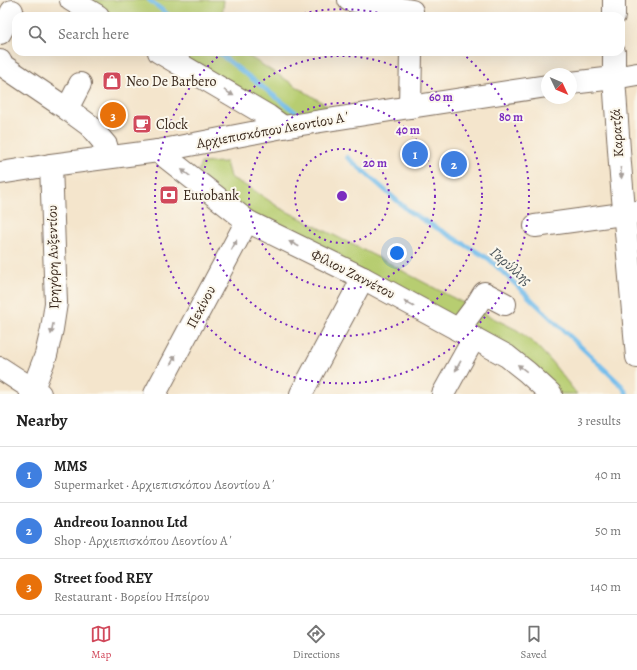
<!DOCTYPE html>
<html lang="en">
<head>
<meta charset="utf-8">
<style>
  body { margin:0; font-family:Alegreya,serif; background:#f6f6f6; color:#222 }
  .compass { position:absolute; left:541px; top:68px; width:36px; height:36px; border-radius:50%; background:#fff; box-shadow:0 4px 16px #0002; rotate:134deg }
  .you { position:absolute; left:397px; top:253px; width:14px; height:14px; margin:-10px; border:3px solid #fff; border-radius:50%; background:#1a73e8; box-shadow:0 0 0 6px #1a73e833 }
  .badge { display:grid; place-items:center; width:26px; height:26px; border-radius:50%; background:#d1495b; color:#fff; font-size:13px; font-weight:700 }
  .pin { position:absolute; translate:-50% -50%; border:2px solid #fff; box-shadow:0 1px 4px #0006 }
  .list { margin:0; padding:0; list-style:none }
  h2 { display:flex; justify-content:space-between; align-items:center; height:52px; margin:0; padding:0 16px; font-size:17px }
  h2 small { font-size:13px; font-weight:400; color:#767676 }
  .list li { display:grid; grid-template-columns:26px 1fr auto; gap:12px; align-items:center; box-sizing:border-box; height:56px; padding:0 16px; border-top:1px solid #e0e0e0 }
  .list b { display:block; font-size:15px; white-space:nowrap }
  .list p { margin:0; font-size:13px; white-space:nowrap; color:#767676 }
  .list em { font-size:13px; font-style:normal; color:#767676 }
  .icon { flex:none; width:22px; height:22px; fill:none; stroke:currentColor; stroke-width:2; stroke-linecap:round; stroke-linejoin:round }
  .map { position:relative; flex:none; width:637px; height:394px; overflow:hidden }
  .search { position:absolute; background:#fff; box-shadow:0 4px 16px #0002; left:12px; right:12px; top:12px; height:44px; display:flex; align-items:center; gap:10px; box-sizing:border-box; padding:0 14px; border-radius:12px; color:#767676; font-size:15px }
  .sheet { height:220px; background:#fff }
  nav { display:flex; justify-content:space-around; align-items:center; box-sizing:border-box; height:56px; border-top:1px solid #e0e0e0; background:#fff; font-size:11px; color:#767676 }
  nav a { display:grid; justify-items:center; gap:2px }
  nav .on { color:#d1495b }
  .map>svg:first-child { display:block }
  .green { fill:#b7cd71; stroke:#797c48 }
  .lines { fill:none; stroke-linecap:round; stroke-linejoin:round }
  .stream { stroke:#73bdec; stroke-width:4.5 }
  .minor-casing { stroke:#7c6b5b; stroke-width:24 }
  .major-casing { stroke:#7c6b5b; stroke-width:24 }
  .minor { stroke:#fff; stroke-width:22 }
  .major { stroke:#fff; stroke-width:22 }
  .oneway { fill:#a79f9a }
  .ring { fill:none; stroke:#7b2cbf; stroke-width:2; stroke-dasharray:2 4 }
  .labels { text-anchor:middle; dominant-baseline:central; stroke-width:4; stroke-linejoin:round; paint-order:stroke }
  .poi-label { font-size:14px; fill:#3b2a1e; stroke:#fbf7ec; text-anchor:start }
  .street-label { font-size:14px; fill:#3b2a1e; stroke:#fbf7ec }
  .water-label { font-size:15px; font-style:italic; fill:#4c565c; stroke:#fbf7ec }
  .centre { fill:#7b2cbf; stroke:#fbf7ec; stroke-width:2 }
  .ring-label { font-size:12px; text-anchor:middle; font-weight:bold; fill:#7b2cbf; stroke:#fbf7ec; stroke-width:4; stroke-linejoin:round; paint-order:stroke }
</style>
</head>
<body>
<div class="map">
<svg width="637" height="394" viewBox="0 0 637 394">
  <rect width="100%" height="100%" fill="#fbf7ec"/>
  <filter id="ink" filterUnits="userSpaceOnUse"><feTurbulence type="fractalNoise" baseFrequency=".025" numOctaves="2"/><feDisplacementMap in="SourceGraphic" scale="8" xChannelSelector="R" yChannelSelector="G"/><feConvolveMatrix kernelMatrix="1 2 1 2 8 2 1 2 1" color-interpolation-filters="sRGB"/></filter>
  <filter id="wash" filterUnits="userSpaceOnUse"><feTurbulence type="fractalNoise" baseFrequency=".012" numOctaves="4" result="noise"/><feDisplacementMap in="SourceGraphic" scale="16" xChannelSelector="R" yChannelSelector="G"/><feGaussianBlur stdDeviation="0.9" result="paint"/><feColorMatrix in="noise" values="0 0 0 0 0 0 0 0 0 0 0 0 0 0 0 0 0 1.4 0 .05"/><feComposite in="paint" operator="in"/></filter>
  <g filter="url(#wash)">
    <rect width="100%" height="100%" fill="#f4e5cc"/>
    <g class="green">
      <path d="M76 0H224L222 16H104Z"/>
      <path d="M165 52H242L334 110 276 117Z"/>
      <path d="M226 162 230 177 255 191 280 208 389 263 408 274 465 304 517 330 533 342 550 360 577 394H557L228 201 198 171 201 163Z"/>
    </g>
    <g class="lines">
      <g class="stream">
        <path d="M149 0 170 16"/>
        <path d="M217 52 298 114"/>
        <path d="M347 157 410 212 489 259 622 386 627 394"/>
      </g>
    </g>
  </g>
  <g filter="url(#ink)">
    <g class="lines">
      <g class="minor-casing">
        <g id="minor">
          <path d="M71 0 98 16"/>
          <path d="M349 0 412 11"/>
          <path d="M614 16V0"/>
          <path d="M0 33 12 11"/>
          <path d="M159 52 268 116 283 127"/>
          <path d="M614 52V78L620 164 637 357"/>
          <path d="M0 61 2 65 67 109 89 125 106 145 109 157"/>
          <path d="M410 107 411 52"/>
          <path d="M67 109 80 84"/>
          <path d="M158 151 247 221 363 278 507 356 527 372 551 394"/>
          <path d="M535 226 637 212"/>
          <path d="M458 330 476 306 484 293 505 304"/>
          <path d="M0 368 40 394"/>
          <path d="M31 394 46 355 52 329 56 303 51 165"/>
          <path d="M155 394 247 221"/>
          <path d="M301 394 363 278"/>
          <path d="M443 394 474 338"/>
        </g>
      </g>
      <g class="major-casing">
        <g id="major">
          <path d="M571 83 614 78 637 74"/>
          <path d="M0 173 51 165 158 151 283 127 410 107 547 86"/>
        </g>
      </g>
      <use href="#minor" class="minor"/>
      <use href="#major" class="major"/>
    </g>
    <defs><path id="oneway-solid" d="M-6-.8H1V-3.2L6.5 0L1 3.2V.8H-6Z"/></defs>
    <g class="oneway">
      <use href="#oneway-solid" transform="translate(229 93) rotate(31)"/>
      <use href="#oneway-solid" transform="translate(186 173) rotate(-142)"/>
      <use href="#oneway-solid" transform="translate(621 173) rotate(84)"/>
      <use href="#oneway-solid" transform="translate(294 244) rotate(-153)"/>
      <use href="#oneway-solid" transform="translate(234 245) rotate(-62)"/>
      <use href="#oneway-solid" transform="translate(409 304) rotate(-151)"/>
      <use href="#oneway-solid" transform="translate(52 329) rotate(101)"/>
      <use href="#oneway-solid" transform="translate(173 360) rotate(-62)"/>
      <use href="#oneway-solid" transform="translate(458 366) rotate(119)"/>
      <use href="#oneway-solid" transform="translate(522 368) rotate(-142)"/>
    </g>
  </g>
  <g class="ring">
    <circle cx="342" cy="196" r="47"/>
    <circle cx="342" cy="196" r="93"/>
    <circle cx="342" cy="196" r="140"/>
    <path d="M292 16A187 187 0 0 1 392 16M462 53A187 187 0 1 1 222 53"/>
  </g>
  <defs>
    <g id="shop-square" transform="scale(1)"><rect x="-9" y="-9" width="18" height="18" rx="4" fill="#d1495b" stroke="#fbf7ec"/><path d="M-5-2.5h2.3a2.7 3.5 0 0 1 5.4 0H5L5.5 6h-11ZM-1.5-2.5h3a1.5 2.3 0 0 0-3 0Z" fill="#fff"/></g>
    <g id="cafe-square" transform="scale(1)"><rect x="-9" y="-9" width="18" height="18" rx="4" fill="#d1495b" stroke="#fbf7ec"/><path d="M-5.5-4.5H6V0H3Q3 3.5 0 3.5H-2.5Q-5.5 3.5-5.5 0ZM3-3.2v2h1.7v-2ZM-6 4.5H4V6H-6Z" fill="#fff"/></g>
    <g id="bank-square" transform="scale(1)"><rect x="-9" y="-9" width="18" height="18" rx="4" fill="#d1495b" stroke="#fbf7ec"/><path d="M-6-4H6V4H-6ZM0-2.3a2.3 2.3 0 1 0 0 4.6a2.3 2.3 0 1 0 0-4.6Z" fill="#fff"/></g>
  </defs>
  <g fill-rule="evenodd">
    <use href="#shop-square" x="112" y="81"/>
    <use href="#cafe-square" x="142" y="124"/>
    <use href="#bank-square" x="169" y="195"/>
  </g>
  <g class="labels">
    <g class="poi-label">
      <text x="126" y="81">Neo De Barbero</text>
      <text x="156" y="124">Clock</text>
      <text x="183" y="195">Eurobank</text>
    </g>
    <g class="street-label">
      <text transform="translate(273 130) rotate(-10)">Αρχιεπισκόπου Λεοντίου Α΄</text>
      <text transform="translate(617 133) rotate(-94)">Καρατζά</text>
      <text transform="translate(53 257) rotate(-91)">Γρηγόρη Αυξεντίου</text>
      <text transform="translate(353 274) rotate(27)">Φίλιου Ζαννέτου</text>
      <text transform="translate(201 307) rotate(-62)">Πεκίνου</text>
    </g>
    <g class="water-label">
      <text transform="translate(511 266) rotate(41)">Γαρύλλης</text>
    </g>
  </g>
  <circle cx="342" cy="196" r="6" class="centre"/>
  <g class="ring-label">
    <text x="441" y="101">60 m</text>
    <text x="511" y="121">80 m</text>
    <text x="408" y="134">40 m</text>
    <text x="375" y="167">20 m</text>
  </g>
</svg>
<svg class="compass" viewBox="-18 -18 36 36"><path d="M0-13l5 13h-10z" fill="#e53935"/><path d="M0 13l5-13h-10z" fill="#767676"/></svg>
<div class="you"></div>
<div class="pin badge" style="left:415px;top:154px;background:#3f7fe0">1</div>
<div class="pin badge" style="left:454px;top:164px;background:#3f7fe0">2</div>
<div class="pin badge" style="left:113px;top:115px;background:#e8710a">3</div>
<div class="search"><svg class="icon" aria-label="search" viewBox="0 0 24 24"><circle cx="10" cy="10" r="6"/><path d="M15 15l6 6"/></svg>Search here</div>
</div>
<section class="sheet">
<h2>Nearby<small>3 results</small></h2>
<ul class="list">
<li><span class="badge" style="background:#3f7fe0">1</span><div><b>MMS</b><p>Supermarket · Αρχιεπισκόπου Λεοντίου Α΄</p></div><em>40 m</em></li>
<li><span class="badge" style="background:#3f7fe0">2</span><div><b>Andreou Ioannou Ltd</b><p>Shop · Αρχιεπισκόπου Λεοντίου Α΄</p></div><em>50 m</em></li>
<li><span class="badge" style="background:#e8710a">3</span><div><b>Street food REY</b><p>Restaurant · Βορείου Ηπείρου</p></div><em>140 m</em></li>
</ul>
</section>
<nav>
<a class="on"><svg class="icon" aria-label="map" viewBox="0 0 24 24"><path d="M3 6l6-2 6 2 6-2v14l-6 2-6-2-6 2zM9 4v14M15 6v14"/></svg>Map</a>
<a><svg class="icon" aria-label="directions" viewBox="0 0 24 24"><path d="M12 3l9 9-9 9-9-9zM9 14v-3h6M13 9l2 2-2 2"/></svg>Directions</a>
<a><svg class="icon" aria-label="saved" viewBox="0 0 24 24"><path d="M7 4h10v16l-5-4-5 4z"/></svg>Saved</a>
</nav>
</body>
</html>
